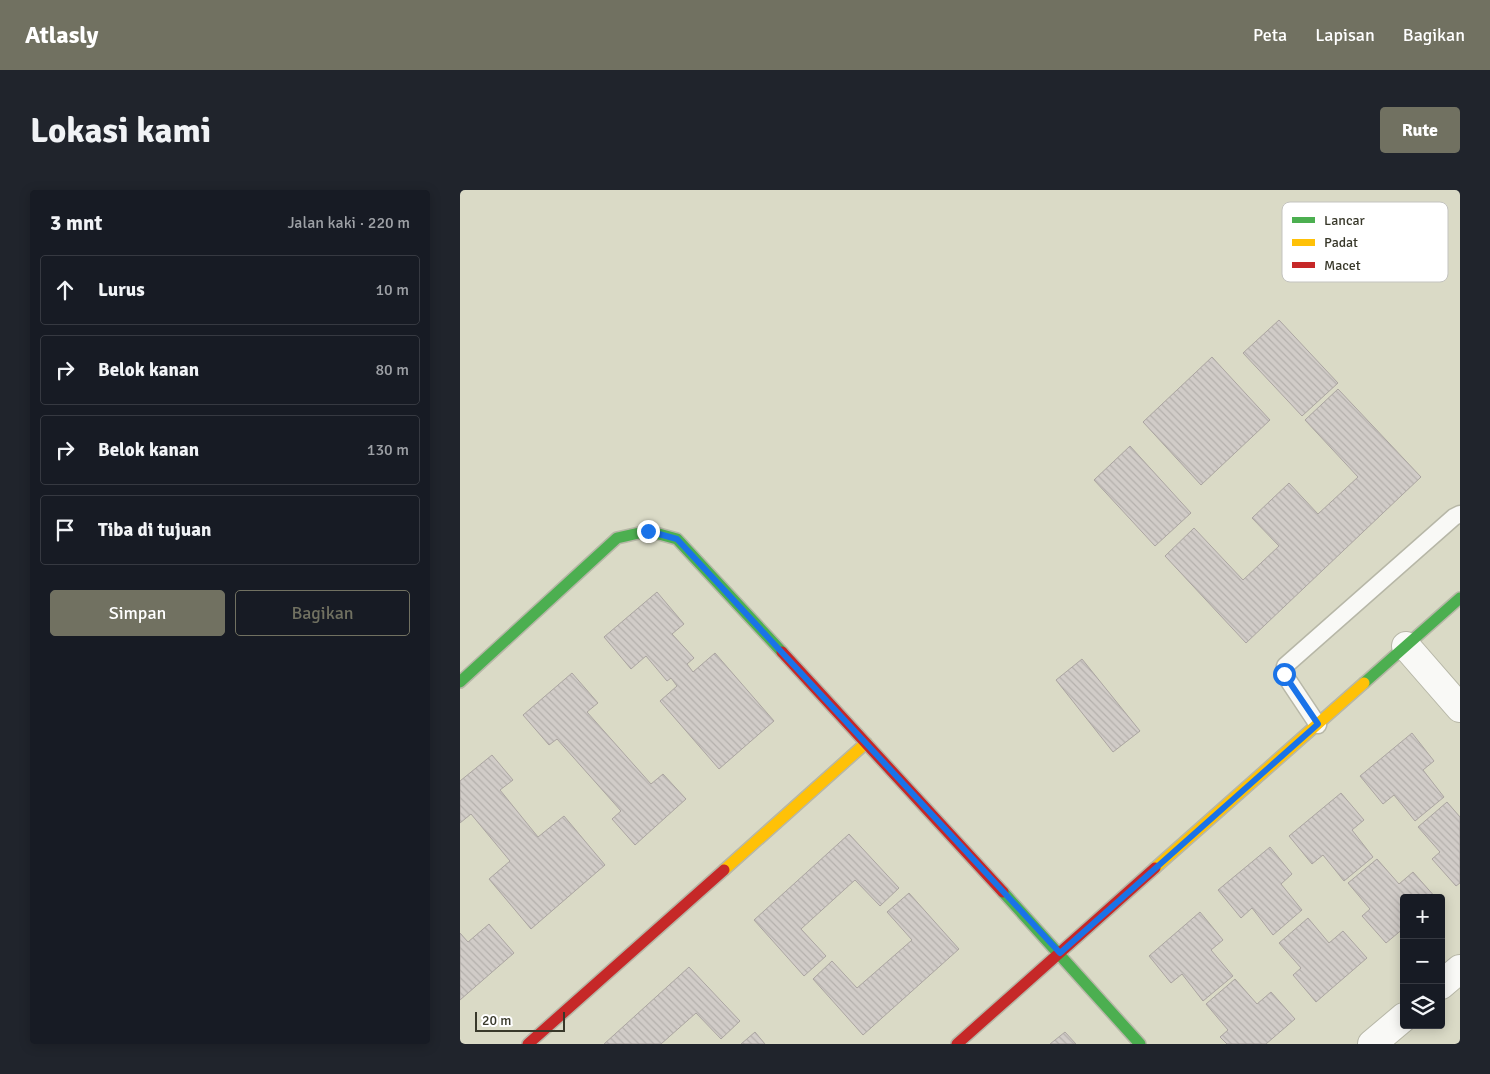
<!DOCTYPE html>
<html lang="id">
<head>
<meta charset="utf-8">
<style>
  body { margin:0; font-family:Signika,sans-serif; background:#20242c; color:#f1f3f6 }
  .controls { position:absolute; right:15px; bottom:15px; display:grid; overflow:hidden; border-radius:5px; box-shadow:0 2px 12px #0003 }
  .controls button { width:45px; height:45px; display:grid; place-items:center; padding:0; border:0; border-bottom:1px solid #363941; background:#171b24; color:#f1f3f6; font:25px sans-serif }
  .scale { position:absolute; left:15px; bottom:12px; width:90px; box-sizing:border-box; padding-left:5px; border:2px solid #38382a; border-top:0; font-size:14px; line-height:18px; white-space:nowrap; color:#38382a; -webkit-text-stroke:4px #fff; paint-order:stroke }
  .stop { position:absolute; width:15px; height:15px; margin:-11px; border:4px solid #1a73e8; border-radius:50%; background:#fff }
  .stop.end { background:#1a73e8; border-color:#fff; box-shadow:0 1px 5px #0008 }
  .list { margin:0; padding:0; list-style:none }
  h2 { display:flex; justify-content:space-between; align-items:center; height:65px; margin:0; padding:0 20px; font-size:21px }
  h2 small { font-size:16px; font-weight:400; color:#9ea1a6 }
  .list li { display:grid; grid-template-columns:32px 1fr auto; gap:15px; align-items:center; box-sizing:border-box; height:70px; margin:0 10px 10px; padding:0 10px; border:1px solid #363941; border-radius:5px }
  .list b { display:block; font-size:19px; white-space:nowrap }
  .list em { font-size:16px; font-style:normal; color:#9ea1a6 }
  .actions { display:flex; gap:10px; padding:15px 20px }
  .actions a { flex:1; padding:11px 0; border:1px solid #717161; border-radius:5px; text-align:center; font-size:18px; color:#717161 }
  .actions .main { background:#717161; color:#fff }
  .icon { flex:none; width:28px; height:28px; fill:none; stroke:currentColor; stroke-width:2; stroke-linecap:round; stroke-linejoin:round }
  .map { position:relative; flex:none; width:1000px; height:854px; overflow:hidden; border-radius:5px }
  header { display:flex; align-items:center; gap:30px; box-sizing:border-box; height:70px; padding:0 25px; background:#717161; color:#fff }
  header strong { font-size:24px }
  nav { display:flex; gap:28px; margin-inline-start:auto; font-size:18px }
  .intro { display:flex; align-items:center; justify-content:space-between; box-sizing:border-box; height:120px; padding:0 30px }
  h1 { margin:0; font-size:35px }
  .button { padding:12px 22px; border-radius:5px; background:#717161; color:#fff; font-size:18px; font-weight:700 }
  main { display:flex; gap:30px; padding:0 30px }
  aside { flex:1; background:#171b24; border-radius:5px; box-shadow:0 2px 12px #0003 }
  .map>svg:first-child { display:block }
  .building { fill:url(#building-back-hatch); stroke:#aba5a1 }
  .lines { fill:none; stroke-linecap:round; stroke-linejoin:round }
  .lane-casing { stroke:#b7b7a7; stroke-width:19 }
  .street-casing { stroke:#b7b7a7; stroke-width:30 }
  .fast-casing { stroke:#b7b7a7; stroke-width:14 }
  .slow-casing { stroke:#b7b7a7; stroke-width:14 }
  .jam-casing { stroke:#b7b7a7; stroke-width:14 }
  .lane { stroke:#f9f9f6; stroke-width:16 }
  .street { stroke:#f9f9f6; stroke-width:28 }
  .fast { stroke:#4caf50; stroke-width:11 }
  .slow { stroke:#ffc107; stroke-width:11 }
  .jam { stroke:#c62828; stroke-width:11 }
  .route { stroke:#1a73e8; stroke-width:6 }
  .key { fill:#fff; stroke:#c3c3bf; stroke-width:1 }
  .key-label { font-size:14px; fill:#38382a }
</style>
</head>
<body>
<header>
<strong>Atlasly</strong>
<nav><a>Peta</a><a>Lapisan</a><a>Bagikan</a></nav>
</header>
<div class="intro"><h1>Lokasi kami</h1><a class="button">Rute</a></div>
<main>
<aside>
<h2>3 mnt<small>Jalan kaki · 220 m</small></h2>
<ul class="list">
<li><svg class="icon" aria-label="ahead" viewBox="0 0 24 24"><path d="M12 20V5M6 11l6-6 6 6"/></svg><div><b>Lurus</b></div><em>10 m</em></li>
<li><svg class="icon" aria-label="right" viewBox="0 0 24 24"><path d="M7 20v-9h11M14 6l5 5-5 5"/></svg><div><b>Belok kanan</b></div><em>80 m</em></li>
<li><svg class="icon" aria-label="right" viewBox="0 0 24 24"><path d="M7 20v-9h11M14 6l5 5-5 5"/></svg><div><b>Belok kanan</b></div><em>130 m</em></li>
<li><svg class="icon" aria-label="arrive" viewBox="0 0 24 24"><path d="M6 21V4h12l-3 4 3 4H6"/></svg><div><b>Tiba di tujuan</b></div></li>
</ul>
<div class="actions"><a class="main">Simpan</a><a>Bagikan</a></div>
</aside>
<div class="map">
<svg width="1000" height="854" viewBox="0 0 1000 854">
  <defs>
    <pattern id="building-back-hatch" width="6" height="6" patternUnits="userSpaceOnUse" patternTransform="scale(1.25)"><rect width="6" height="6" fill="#d1ccc8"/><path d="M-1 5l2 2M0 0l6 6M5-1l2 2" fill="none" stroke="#b4b0ac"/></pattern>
  </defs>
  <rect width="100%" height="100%" fill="#dadac6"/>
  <g class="building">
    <path d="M819 130 878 193 842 226 783 163Z"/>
    <path d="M752 167 810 230 741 295 683 232Z"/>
    <path d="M878 199 961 287 786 453 705 366 734 338 783 390 819 356 792 328 829 293 858 324 898 287 845 230Z"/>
    <path d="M670 256 731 323 695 356 634 290Z"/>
    <path d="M197 402 224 434 212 444 234 468 227 474 233 482 255 463 314 531 259 579 200 511 217 496 211 488 207 491 186 466 171 479 144 447Z"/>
    <path d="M622 469 680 541 653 562 596 490Z"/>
    <path d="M112 483 138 513 127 522 191 594 203 584 226 609 175 655 152 629 161 621 97 549 89 555 63 525Z"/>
    <path d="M952 543 974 571 963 580 984 607 955 631 934 605 923 614 900 586Z"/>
    <path d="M32 565 53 590 40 600 78 647 104 626 145 675 71 739 29 689 50 671 11 624 0 633V591Z"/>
    <path d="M881 603 904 630 892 640 913 667 884 691 863 665 852 674 829 646Z"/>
    <path d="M987 612 1000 627V693L996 696 972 669 980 662 958 637Z"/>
    <path d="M389 644 439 698 420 716 395 690 341 739 366 766 344 786 294 730Z"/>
    <path d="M810 657 832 684 821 694 842 720 813 745 792 718 781 728 758 700Z"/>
    <path d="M917 669 939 694 953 682 976 708H944V738L926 753 902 726 910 719 888 693Z"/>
    <path d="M449 703 499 759 403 845 353 789 372 771 397 798 452 750 427 722Z"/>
    <path d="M740 722 763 750 751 760 773 786 743 811 722 784 711 793 689 766Z"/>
    <path d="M848 728 869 753 883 741 907 768 856 812 833 785 841 778 819 753Z"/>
    <path d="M29 734 54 763 0 810V743L8 752Z"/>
    <path d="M229 777 280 831 261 849 236 823 201 854H144Z"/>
    <path d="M775 789 797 814 811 802 835 829 806 854H767L760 847 768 840 746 814Z"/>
    <path d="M295 842 305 854H281Z"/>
    <path d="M605 842 616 854H590Z"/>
  </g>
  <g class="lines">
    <g class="lane-casing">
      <path id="lane" d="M858 535 824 484 825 476 994 327 1000 324"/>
    </g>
    <g class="street-casing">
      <g id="street">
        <path d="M946 456 1000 518"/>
        <path d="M981 795 1000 779"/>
        <path d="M912 854 944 827"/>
      </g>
    </g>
    <g class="fast-casing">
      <g id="fast">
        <path d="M0 492 157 348 188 341 217 349 322 462"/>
        <path d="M904 493 1000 408"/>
        <path d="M543 702 680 854"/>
      </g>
    </g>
    <g class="slow-casing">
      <g id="slow">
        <path d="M695 678 904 493"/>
        <path d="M264 680 406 553"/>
      </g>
    </g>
    <g class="jam-casing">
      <g id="jam">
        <path d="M322 462 543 702"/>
        <path d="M68 854 264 680"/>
        <path d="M497 854 695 678"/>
      </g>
    </g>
    <use href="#lane" class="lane"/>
    <use href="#street" class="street"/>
    <use href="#fast" class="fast"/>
    <use href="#slow" class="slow"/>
    <use href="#jam" class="jam"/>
  </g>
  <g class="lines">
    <path class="route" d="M188 341 217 349 600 763 858 534 824 484"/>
  </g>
  <rect x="822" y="12" width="166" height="80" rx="8" class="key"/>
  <rect x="832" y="27" width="23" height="6" fill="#4caf50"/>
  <rect x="832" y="49" width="23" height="7" fill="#ffc107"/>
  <rect x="832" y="72" width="23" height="6" fill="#c62828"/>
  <g class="key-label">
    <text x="864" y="35">Lancar</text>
    <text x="864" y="57">Padat</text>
    <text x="864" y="80">Macet</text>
  </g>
</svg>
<div class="controls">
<button>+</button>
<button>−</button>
<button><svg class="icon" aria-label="layers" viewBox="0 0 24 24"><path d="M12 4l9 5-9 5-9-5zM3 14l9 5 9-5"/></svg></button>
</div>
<div class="scale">20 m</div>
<div class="stop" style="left:824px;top:484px"></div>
<div class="stop end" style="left:188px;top:341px"></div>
</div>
</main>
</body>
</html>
